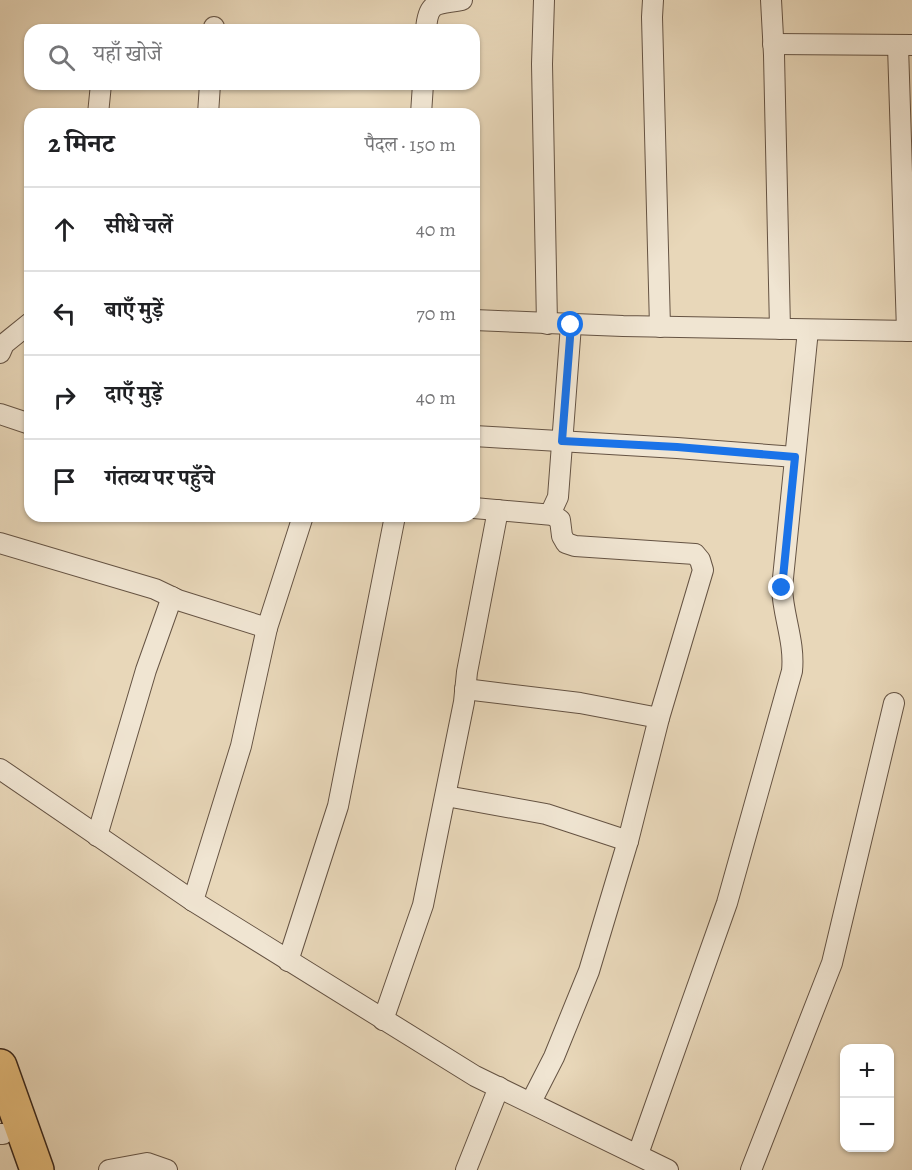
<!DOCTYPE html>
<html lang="hi">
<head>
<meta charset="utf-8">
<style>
  body { margin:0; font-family:Alegreya,"Noto Serif Devanagari",serif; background:#f6f6f6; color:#202124 }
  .controls { position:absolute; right:18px; bottom:18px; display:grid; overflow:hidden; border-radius:12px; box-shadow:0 2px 4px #0004 }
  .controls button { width:54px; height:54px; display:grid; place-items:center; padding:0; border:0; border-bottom:2px solid #e0e0e0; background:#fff; color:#202124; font:30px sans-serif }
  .stop { position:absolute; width:18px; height:18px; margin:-14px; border:4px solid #1a73e8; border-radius:50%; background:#fff }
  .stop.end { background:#1a73e8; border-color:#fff; box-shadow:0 2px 6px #0008 }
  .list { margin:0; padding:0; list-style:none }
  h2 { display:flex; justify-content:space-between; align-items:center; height:78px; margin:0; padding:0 24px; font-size:26px }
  h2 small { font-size:20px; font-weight:400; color:#757577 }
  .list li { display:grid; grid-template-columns:39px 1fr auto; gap:18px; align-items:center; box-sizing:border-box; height:84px; padding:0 24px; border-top:2px solid #e0e0e0 }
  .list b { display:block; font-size:22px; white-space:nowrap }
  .list em { font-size:20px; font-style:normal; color:#757577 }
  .icon { flex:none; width:33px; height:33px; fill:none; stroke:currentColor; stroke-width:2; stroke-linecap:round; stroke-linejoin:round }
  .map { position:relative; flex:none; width:912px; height:1170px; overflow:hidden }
  .search { position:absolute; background:#fff; box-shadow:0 2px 4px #0004; left:24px; top:24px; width:456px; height:66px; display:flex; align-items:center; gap:15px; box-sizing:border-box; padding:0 21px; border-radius:18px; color:#757577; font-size:22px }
  .panel { position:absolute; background:#fff; box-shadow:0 2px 4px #0004; left:24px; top:108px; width:456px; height:414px; border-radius:18px }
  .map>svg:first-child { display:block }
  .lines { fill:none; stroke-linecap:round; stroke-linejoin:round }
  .minor-casing { stroke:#655343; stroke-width:22 }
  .trunk-casing { stroke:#39271c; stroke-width:36 }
  .minor { stroke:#f0e5d2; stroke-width:20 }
  .trunk { stroke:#e4bc7c; stroke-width:33 }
  .route { stroke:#1a73e8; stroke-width:8 }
</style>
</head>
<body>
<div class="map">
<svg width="912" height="1170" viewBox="0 0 912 1170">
  <rect width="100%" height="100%" fill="#e8d7b9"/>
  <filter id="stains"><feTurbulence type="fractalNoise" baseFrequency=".00333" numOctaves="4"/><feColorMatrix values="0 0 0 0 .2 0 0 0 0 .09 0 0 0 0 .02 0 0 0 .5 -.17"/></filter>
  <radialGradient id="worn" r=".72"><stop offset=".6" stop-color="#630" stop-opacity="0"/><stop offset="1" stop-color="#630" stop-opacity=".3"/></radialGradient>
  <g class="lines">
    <g class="minor-casing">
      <g id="minor">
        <path d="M544 0 542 64 547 324"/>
        <path d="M653 0 652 17 660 327"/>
        <path d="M771 0 774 55 780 329"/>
        <path d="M214 30V27"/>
        <path d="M426 30C428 0 437 5 462 0"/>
        <path d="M773 44 912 45"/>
        <path d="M898 46 907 331"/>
        <path d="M98 114 101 84"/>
        <path d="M208 114 210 84"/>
        <path d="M421 114 423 84"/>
        <path d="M474 320 623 326 912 331"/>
        <path d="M0 353 4 344 30 323"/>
        <path d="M0 414 30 424"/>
        <path d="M474 436 677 448 795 457"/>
        <path d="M474 508 553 515 560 520 562 536 566 543 575 546 695 554 700 560 703 570 659 718 628 841 589 971 554 1057 531 1102"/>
        <path d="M553 515 552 510 558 497 571 325"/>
        <path d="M0 543 155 589 178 600 267 628"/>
        <path d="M465 689 580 703 659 718"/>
        <path d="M0 769 193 901 475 1076 668 1170"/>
        <path d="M446 796 546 814 628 841"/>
        <path d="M97 836 146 670 172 597"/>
        <path d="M193 901 241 746 267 628 303 516"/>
        <path d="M288 961 338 806 395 516"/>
        <path d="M383 1020 423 905 464 702 467 672 498 510"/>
        <path d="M0 1134H3"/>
        <path d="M638 1154 727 903 792 671C795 642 783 616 782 588L808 330"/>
        <path d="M109 1170 147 1163 167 1170"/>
        <path d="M466 1170 499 1087"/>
        <path d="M751 1170 832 963 894 703"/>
      </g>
    </g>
    <g class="trunk-casing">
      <path id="trunk" d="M0 1066 37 1170"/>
    </g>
    <use href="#minor" class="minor"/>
    <use href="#trunk" class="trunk"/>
  </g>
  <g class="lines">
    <path class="route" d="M571 325 562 441 677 447 795 457 782 588"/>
  </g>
  <rect width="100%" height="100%" filter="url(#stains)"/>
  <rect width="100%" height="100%" fill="url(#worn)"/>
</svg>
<div class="controls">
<button>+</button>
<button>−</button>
</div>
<div class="stop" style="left:571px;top:325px"></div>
<div class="stop end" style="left:782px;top:588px"></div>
<div class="search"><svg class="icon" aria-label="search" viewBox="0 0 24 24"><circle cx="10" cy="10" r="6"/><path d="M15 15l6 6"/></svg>यहाँ खोजें</div>
<section class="panel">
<h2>2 मिनट<small>पैदल · 150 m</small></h2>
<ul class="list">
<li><svg class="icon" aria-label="ahead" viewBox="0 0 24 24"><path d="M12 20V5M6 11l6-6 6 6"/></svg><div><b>सीधे चलें</b></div><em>40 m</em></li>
<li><svg class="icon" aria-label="left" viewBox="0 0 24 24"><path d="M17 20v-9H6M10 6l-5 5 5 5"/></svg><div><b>बाएँ मुड़ें</b></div><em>70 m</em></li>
<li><svg class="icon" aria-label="right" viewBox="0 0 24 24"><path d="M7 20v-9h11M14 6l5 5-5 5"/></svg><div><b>दाएँ मुड़ें</b></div><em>40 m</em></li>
<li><svg class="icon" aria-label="arrive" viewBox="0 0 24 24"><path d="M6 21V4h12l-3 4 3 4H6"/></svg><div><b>गंतव्य पर पहुँचे</b></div></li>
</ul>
</section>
</div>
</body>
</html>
